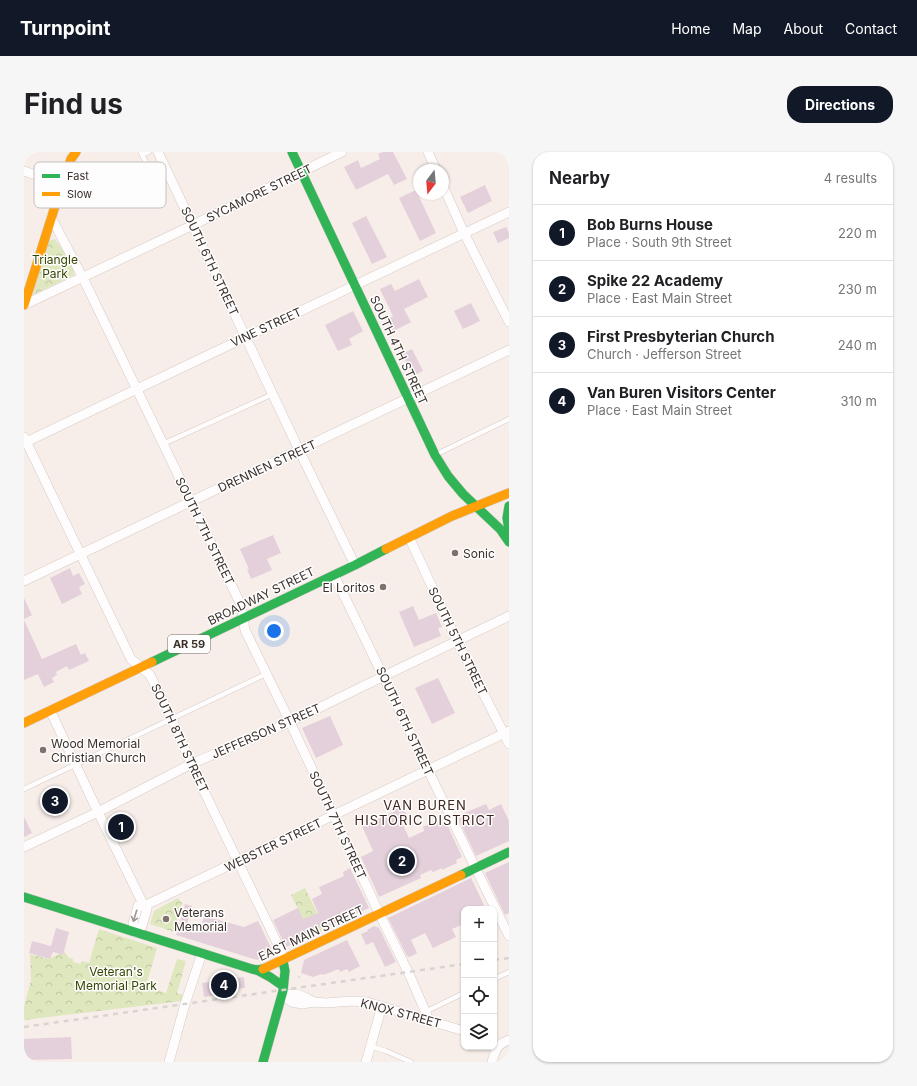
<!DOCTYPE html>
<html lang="en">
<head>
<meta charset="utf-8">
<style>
  body { margin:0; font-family:Inter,sans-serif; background:#f6f6f6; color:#202124 }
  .controls { position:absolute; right:12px; bottom:12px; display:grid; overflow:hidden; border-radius:8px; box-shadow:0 1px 3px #0004 }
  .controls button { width:36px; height:36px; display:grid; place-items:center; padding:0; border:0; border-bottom:1px solid #e0e0e0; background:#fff; color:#202124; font:20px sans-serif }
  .compass { position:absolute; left:389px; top:12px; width:36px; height:36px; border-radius:50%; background:#fff; box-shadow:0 1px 3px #0004; rotate:196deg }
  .you { position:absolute; left:250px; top:479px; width:14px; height:14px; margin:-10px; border:3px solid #fff; border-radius:50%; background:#1a73e8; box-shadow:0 0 0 6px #1a73e833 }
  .badge { display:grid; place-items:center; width:26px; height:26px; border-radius:50%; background:#111827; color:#fff; font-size:13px; font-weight:700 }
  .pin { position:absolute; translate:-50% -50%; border:2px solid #fff; box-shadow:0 1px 4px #0006 }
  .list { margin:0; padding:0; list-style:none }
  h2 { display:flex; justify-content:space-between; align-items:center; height:52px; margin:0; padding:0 16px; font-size:17px }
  h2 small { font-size:13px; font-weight:400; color:#757577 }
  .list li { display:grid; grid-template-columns:26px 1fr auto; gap:12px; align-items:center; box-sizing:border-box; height:56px; padding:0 16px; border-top:1px solid #e0e0e0 }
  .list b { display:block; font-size:15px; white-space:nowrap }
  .list p { margin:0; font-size:13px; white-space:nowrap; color:#757577 }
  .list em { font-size:13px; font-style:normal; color:#757577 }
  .icon { flex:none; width:22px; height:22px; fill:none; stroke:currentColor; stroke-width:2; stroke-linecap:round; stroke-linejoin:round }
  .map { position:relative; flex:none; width:485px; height:910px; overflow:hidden; border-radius:16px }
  header { display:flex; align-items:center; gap:24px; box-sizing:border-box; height:56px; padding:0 20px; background:#111827; color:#fff }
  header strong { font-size:19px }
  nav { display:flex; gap:22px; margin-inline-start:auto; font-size:14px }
  .intro { display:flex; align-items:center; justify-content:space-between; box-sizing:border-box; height:96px; padding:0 24px }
  h1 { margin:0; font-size:28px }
  .button { padding:10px 18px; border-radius:16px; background:#111827; color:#fff; font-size:14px; font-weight:700 }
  main { display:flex; gap:24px; padding:0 24px }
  aside { flex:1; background:#fff; border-radius:16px; box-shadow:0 1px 3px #0004 }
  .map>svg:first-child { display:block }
  .park { fill:url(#park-crowns) }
  .building { fill:#e4d0da }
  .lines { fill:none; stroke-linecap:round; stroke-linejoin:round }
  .lane-casing { stroke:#d4cac5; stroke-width:5.5 }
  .street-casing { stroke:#d4cac5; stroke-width:10 }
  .fast-casing { stroke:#d4cac5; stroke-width:10 }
  .slow-casing { stroke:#d4cac5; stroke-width:10 }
  .path { stroke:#dad7d5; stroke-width:1.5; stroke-dasharray:2 3; stroke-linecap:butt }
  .lane { stroke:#fefcfc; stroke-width:4.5 }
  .street { stroke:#fefcfc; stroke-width:9 }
  .fast { stroke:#30b455; stroke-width:9 }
  .slow { stroke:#ff9f0a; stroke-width:9 }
  .rail { stroke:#d7d4d2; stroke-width:2.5; stroke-dasharray:5 5; stroke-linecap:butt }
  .oneway { stroke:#9c9693 }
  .poi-dot { fill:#7d726d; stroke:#fdfdfd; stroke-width:1.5 }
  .labels { text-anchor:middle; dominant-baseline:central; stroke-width:3; stroke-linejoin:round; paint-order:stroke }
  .shield { fill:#fdfdfd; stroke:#756d69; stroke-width:1 }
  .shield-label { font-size:11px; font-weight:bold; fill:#3b2f2a }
  .street-label { font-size:12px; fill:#3b2f2a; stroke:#fdfdfd }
  .park-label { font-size:12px; fill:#354501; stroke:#fdfdfd }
  .poi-label { font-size:12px; fill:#3b2f2a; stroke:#fdfdfd; text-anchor:start }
  .neighbourhood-label { font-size:13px; letter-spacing:1px; fill:#3d261c; stroke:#fdfdfd }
  .key { fill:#fdfdfd; stroke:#c3bfbe; stroke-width:1 }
  .key-label { font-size:11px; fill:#3b2f2a }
</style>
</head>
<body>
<header>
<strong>Turnpoint</strong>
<nav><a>Home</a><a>Map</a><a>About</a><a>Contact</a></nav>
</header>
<div class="intro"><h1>Find us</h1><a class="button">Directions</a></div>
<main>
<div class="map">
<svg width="485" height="910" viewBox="0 0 485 910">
  <defs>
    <pattern id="park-crowns" width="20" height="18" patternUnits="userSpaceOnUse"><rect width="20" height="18" fill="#dfe7be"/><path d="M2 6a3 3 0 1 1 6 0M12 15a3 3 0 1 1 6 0" fill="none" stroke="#c0c6a3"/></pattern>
  </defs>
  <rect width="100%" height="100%" fill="#f8eee9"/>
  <g class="park">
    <path d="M31 87 49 113 50 123 9 143 23 89Z"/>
    <path d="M281 736 301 777 287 783 267 743Z"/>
    <path d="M154 746 158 751 150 780 126 772 130 759Z"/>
    <path d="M75 777 133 796 122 834 142 841 153 807 162 809 153 841 159 843 158 849 0 868V855L7 828 6 802 25 807 40 799 44 805 49 807V810L56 812 58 809 65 811Z"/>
  </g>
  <g class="building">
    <path d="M359 0H369L383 27 370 33 364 22 332 38 320 15 334 8 337 16 356 7 354 2Z"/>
    <path d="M461 33 468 49 444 61 436 45Z"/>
    <path d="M392 38 412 81 396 89 375 46Z"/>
    <path d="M342 64 363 105 348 112 328 71Z"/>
    <path d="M482 75 485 81V86L474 91 469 80Z"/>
    <path d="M395 127 404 145 380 157 387 170 368 180 362 168 369 164 356 137 367 132 371 139Z"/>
    <path d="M447 151 456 169 439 177 430 159Z"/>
    <path d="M329 159 339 179 325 187 328 193 314 199 301 173Z"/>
    <path d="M388 197 399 219 389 224 378 202Z"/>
    <path d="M249 383 257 401 243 407 248 418 227 427 223 417H225L216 397Z"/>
    <path d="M46 416 49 424 55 421 61 432 55 435 58 442 38 452 26 426Z"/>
    <path d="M0 446 8 463 0 467Z"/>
    <path d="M389 454 395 468 412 461 418 475 414 476 417 484 390 495 375 460Z"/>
    <path d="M0 468 18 507 52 492 57 503 61 501 65 509 45 518 43 514 32 520 33 523 28 526 30 530 20 535 14 522 0 528Z"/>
    <path d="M414 526 431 561 408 572 391 536Z"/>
    <path d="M306 564 319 593 292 606 278 576Z"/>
    <path d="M462 652 465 658 477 652 485 669V689L452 704 433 664Z"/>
    <path d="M378 653 385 668 378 671 385 686 400 679 399 675 413 668 415 673 422 670 438 705 432 708 433 711 418 718V716L409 720 407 718 396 723 397 726 355 745 337 705 349 699 338 674 371 659 370 657Z"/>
    <path d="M0 665 8 681 0 685Z"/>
    <path d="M485 710V761L481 763 461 721Z"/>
    <path d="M326 716 345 756 301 776 300 773 285 779 287 783 262 795 249 768 274 756 279 767 294 761 288 747 298 742 295 735 320 724 319 720Z"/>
    <path d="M447 726 460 753 453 757H440V772L428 777 432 785 409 796 401 781 387 788 393 801 386 805 383 804 364 766Z"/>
    <path d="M161 752 168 754 162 775 176 779 180 764 220 775 234 769 249 800 233 808 152 783Z"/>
    <path d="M350 774 355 776 372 810 361 815 349 790 342 793 337 782 344 779 343 778Z"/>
    <path d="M32 776 45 780 39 803 29 800 26 807 5 801 8 789 27 794Z"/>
    <path d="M323 788 336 814 325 820 323 817 316 820 315 817 299 823 298 822 289 825 277 821 280 808Z"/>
    <path d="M220 825 221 836 212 837 213 840 180 845 178 831Z"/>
    <path d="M47 885 48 907 0 908V887Z"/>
  </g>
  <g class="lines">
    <g class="lane-casing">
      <g id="lane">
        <path d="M117 0 118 3 125 0"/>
        <path d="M118 3 124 14"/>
        <path d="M40 32 60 33"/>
        <path d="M139 292 249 242"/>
        <path d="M411 303 485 267"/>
        <path d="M0 637 242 522"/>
        <path d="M470 827 485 820"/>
        <path d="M401 860 440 841"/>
        <path d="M346 894 362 899 387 910"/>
      </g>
    </g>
    <g class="street-casing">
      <g id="street">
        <path d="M134 0 275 298 331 413"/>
        <path d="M404 0 412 18"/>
        <path d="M0 19 38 32"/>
        <path d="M419 34 440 81 485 170"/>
        <path d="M27 65 59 126 217 453 221 478 266 570 355 761 386 824 405 868"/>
        <path d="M0 153 169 73 318 0"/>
        <path d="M0 285 107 507 126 523 148 567 167 612 257 799 259 809"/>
        <path d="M0 291 222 185 485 60"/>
        <path d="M385 385 433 489 485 592"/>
        <path d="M310 423C369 543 425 664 485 784"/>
        <path d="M0 429 485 198"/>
        <path d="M26 558 74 660 120 754 123 757 118 774 112 781 109 771 114 754H120L485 579"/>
        <path d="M0 695 74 660 167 612 266 570 360 524 485 464"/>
        <path d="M258 843 268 850 278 852 290 850 302 851 327 849 343 850 440 879"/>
        <path d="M258 843C274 840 276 843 290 850"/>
        <path d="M145 910 161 852 178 801"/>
        <path d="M342 910 358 854"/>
        <path d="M468 910C472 897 472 893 485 888"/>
      </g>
    </g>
    <g class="fast-casing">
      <g id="fast">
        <path d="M268 0 411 303 424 324 439 342 476 377 485 390"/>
        <path d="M485 354 483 366 485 378"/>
        <path d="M128 510 331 413 362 397"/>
        <path d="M437 723 485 700"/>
        <path d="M0 745 228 817 233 818 239 817"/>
        <path d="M233 818 246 825 259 834"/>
        <path d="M239 910 259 839 261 819 259 809"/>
      </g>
    </g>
    <g class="slow-casing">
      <g id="slow">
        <path d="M0 153 38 32 47 7 52 0"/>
        <path d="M362 397 428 364 485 341"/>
        <path d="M0 571 128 510"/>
        <path d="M239 817 437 723"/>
      </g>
    </g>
    <path class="path" d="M275 826V823"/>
    <use href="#lane" class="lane"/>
    <use href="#street" class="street"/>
    <use href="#fast" class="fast"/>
    <use href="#slow" class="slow"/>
    <g class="rail">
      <path d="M470 808 485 806"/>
      <path d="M0 875 440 812"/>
    </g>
  </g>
  <defs><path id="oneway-shaft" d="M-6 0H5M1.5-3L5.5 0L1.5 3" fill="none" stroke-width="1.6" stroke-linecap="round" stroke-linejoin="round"/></defs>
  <use class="oneway" href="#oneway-shaft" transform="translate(111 764) rotate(107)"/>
  <g class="poi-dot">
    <circle cx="431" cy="401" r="4"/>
    <circle cx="359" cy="435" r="4"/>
    <circle cx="19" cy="598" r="4"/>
    <circle cx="142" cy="767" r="4"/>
  </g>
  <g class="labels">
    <rect class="shield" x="144" y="483" width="42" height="18" rx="3"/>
    <g class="shield-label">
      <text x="165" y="492">AR 59</text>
    </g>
    <g class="street-label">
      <text transform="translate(235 41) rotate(-26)">SYCAMORE STREET</text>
      <text transform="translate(186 109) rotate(65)">SOUTH 6TH STREET</text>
      <text transform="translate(242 175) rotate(-25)">VINE STREET</text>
      <text transform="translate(375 198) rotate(65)">SOUTH 4TH STREET</text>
      <text transform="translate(243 314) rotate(-25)">DRENNEN STREET</text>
      <text transform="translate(181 379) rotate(64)">SOUTH 7TH STREET</text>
      <text transform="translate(237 444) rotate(-26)">BROADWAY STREET</text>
      <text transform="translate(434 489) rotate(64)">SOUTH 5TH STREET</text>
      <text transform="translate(381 569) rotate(65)">SOUTH 6TH STREET</text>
      <text transform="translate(242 579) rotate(-24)">JEFFERSON STREET</text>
      <text transform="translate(156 586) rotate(65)">SOUTH 8TH STREET</text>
      <text transform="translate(314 673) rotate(65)">SOUTH 7TH STREET</text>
      <text transform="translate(249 693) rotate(-26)">WEBSTER STREET</text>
      <text transform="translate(287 781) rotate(-25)">EAST MAIN STREET</text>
      <text transform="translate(377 861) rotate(15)">KNOX STREET</text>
    </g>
    <g class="park-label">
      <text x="31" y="107">Triangle<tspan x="31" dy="14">Park</tspan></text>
      <text x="92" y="819">Veteran's<tspan x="92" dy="14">Memorial Park</tspan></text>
    </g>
    <g class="poi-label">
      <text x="439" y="401">Sonic</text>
      <text x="351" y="435" text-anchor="end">El Loritos</text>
      <text x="27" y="591">Wood Memorial<tspan x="27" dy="14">Christian Church</tspan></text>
      <text x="150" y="760">Veterans<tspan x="150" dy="14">Memorial</tspan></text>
    </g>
    <g class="neighbourhood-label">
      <text x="401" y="653">VAN BUREN<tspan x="401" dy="15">HISTORIC DISTRICT</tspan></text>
    </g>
  </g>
  <rect x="10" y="10" width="132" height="46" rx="6" class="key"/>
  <rect x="18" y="22" width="18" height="4" fill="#30b455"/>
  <rect x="18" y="40" width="18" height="4" fill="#ff9f0a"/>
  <g class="key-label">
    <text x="43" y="28">Fast</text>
    <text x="43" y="46">Slow</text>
  </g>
</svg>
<div class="controls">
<button>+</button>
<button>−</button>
<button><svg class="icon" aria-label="locate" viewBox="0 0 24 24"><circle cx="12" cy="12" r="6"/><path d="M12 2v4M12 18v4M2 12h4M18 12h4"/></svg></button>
<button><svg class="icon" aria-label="layers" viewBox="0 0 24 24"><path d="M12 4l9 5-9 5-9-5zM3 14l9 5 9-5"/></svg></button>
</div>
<svg class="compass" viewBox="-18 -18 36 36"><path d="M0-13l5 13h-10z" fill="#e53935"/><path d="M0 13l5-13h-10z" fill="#757577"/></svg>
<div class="you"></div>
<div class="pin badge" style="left:97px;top:675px">1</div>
<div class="pin badge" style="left:378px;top:709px">2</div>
<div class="pin badge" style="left:31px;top:649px">3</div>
<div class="pin badge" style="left:200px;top:833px">4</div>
</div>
<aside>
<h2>Nearby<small>4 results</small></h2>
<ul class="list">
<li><span class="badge">1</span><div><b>Bob Burns House</b><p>Place · South 9th Street</p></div><em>220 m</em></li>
<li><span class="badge">2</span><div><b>Spike 22 Academy</b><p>Place · East Main Street</p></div><em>230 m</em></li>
<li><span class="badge">3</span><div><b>First Presbyterian Church</b><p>Church · Jefferson Street</p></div><em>240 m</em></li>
<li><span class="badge">4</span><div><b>Van Buren Visitors Center</b><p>Place · East Main Street</p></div><em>310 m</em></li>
</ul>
</aside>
</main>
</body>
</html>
